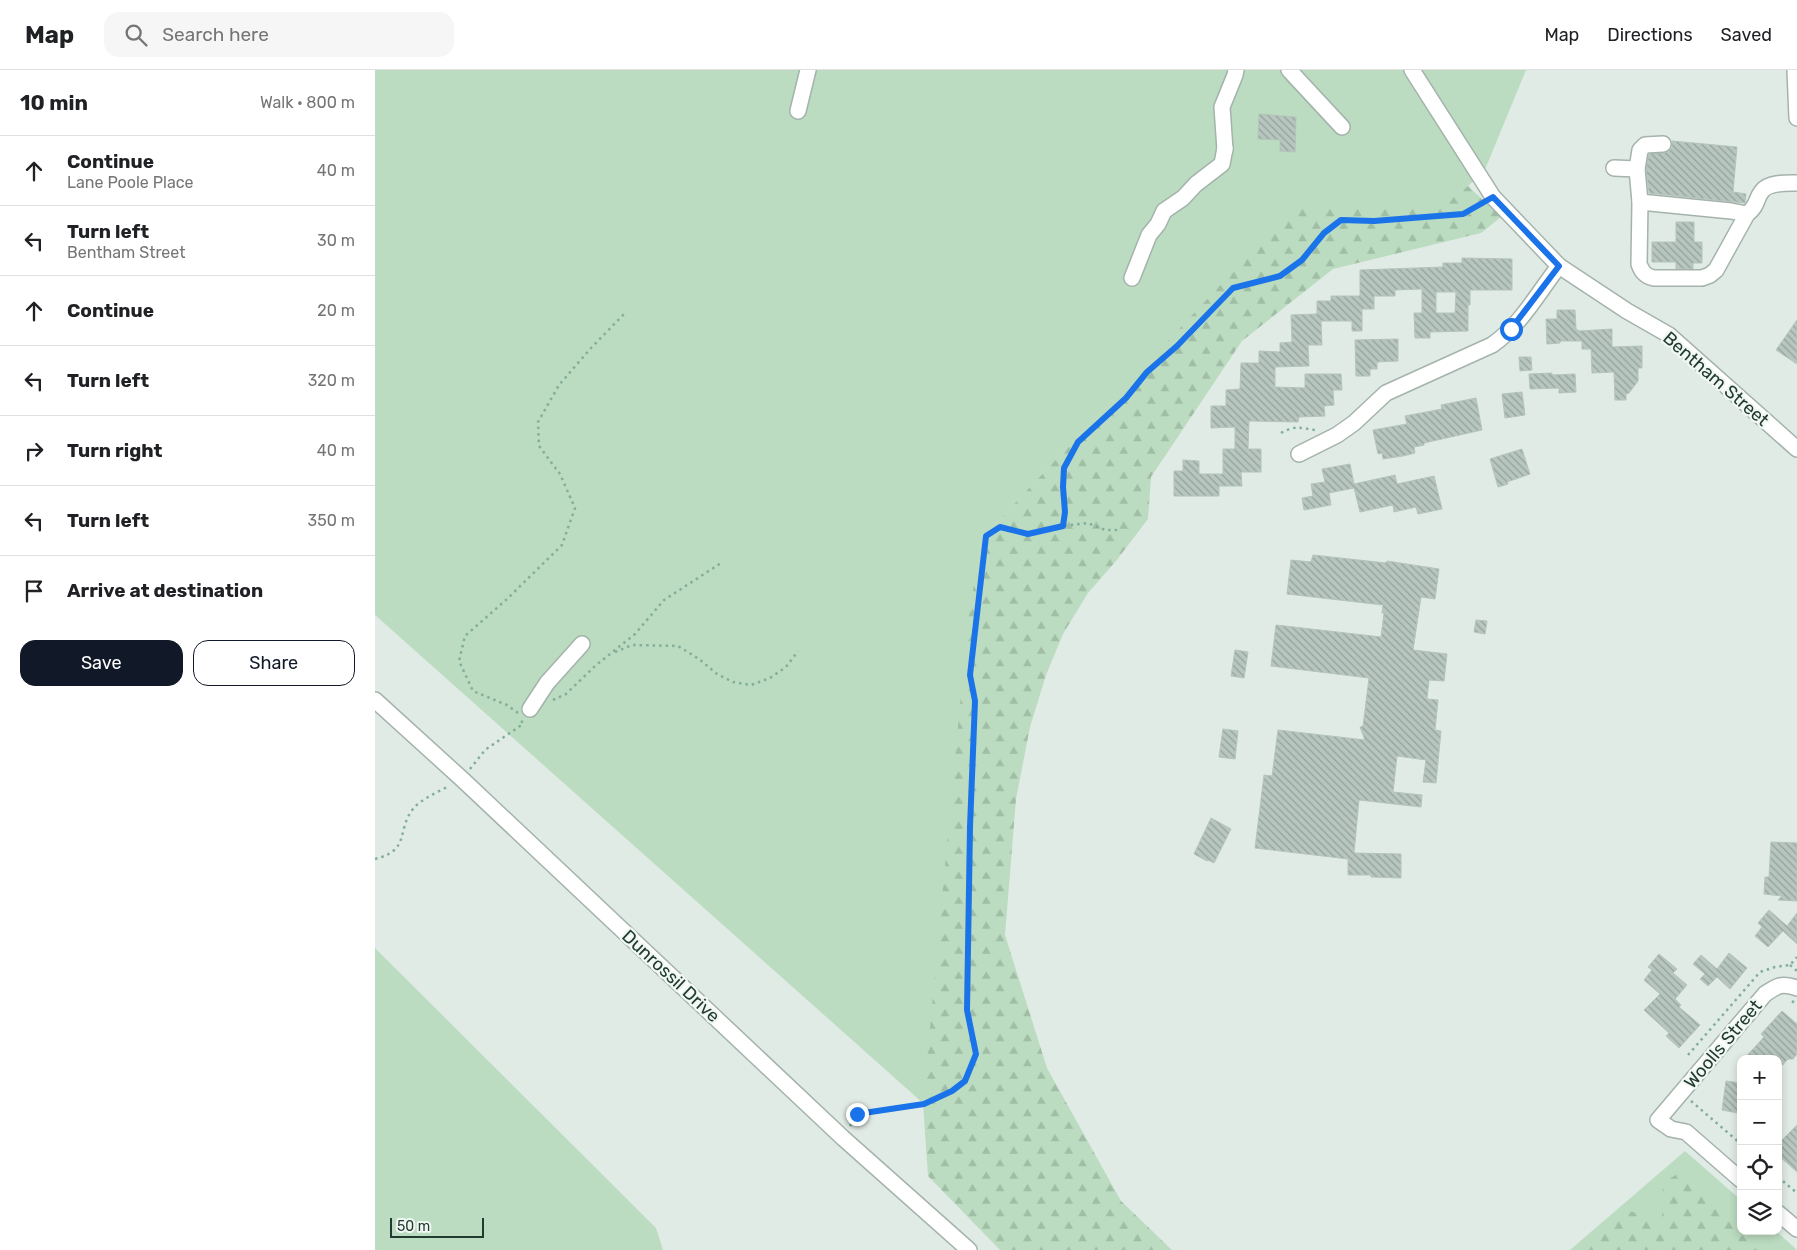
<!DOCTYPE html>
<html lang="en">
<head>
<meta charset="utf-8">
<style>
  body { margin:0; font-family:Rubik,sans-serif; background:#f6f6f6; color:#202124 }
  .controls { position:absolute; right:15px; bottom:15px; display:grid; overflow:hidden; border-radius:10px; box-shadow:0 2px 8px #0003 }
  .controls button { width:45px; height:45px; display:grid; place-items:center; padding:0; border:0; border-bottom:1px solid #e0e0e0; background:#fff; color:#202124; font:25px sans-serif }
  .scale { position:absolute; left:15px; bottom:12px; width:94px; box-sizing:border-box; padding-left:5px; border:2px solid #223b31; border-top:0; font-size:14px; line-height:18px; white-space:nowrap; color:#223b31; -webkit-text-stroke:4px #f1f8f4; paint-order:stroke }
  .stop { position:absolute; width:15px; height:15px; margin:-11px; border:4px solid #1a73e8; border-radius:50%; background:#fff }
  .stop.end { background:#1a73e8; border-color:#fff; box-shadow:0 1px 5px #0008 }
  .list { margin:0; padding:0; list-style:none }
  h2 { display:flex; justify-content:space-between; align-items:center; height:65px; margin:0; padding:0 20px; font-size:21px }
  h2 small { font-size:16px; font-weight:400; color:#757577 }
  .list li { display:grid; grid-template-columns:32px 1fr auto; gap:15px; align-items:center; box-sizing:border-box; height:70px; padding:0 20px; border-top:1px solid #e0e0e0 }
  .list b { display:block; font-size:19px; white-space:nowrap }
  .list p { margin:0; font-size:16px; white-space:nowrap; color:#757577 }
  .list em { font-size:16px; font-style:normal; color:#757577 }
  .actions { display:flex; gap:10px; padding:15px 20px }
  .actions a { flex:1; padding:11px 0; border:1px solid #111827; border-radius:15px; text-align:center; font-size:18px; color:#111827 }
  .actions .main { background:#111827; color:#fff }
  .icon { flex:none; width:28px; height:28px; fill:none; stroke:currentColor; stroke-width:2; stroke-linecap:round; stroke-linejoin:round }
  .map { position:relative; flex:none; width:1422px; height:1180px; overflow:hidden }
  header { display:flex; align-items:center; gap:30px; box-sizing:border-box; height:70px; padding:0 25px; background:#fff; border-bottom:1px solid #e0e0e0 }
  header strong { font-size:24px }
  nav { display:flex; gap:28px; margin-inline-start:auto; font-size:18px }
  .search { width:350px; height:45px; background:#f6f6f6; display:flex; align-items:center; gap:12px; box-sizing:border-box; padding:0 18px; border-radius:15px; color:#757577; font-size:19px }
  main { display:flex }
  aside { flex:1; background:#fff }
  .map>svg:first-child { display:block }
  .green { fill:#bbdcc0 }
  .forest { fill:url(#forest-firs) }
  .building { fill:url(#building-back-hatch); stroke:#b4c4bc; fill-rule:evenodd }
  .lines { fill:none; stroke-linecap:round; stroke-linejoin:round }
  .minor-casing { stroke:#a4b3ab; stroke-width:18 }
  .path { stroke:#83ae9b; stroke-width:2.5; stroke-dasharray:2.5 4; stroke-linecap:butt }
  .minor { stroke:#fff; stroke-width:15 }
  .route { stroke:#1a73e8; stroke-width:6 }
  .labels { text-anchor:middle; dominant-baseline:central; stroke-width:4.5; stroke-linejoin:round; paint-order:stroke }
  .street-label { font-size:18px; fill:#223b31; stroke:#f1f8f4 }
</style>
</head>
<body>
<header>
<strong>Map</strong>
<div class="search"><svg class="icon" aria-label="search" viewBox="0 0 24 24"><circle cx="10" cy="10" r="6"/><path d="M15 15l6 6"/></svg>Search here</div>
<nav><a>Map</a><a>Directions</a><a>Saved</a></nav>
</header>
<main>
<aside>
<h2>10 min<small>Walk · 800 m</small></h2>
<ul class="list">
<li><svg class="icon" aria-label="ahead" viewBox="0 0 24 24"><path d="M12 20V5M6 11l6-6 6 6"/></svg><div><b>Continue</b><p>Lane Poole Place</p></div><em>40 m</em></li>
<li><svg class="icon" aria-label="left" viewBox="0 0 24 24"><path d="M17 20v-9H6M10 6l-5 5 5 5"/></svg><div><b>Turn left</b><p>Bentham Street</p></div><em>30 m</em></li>
<li><svg class="icon" aria-label="ahead" viewBox="0 0 24 24"><path d="M12 20V5M6 11l6-6 6 6"/></svg><div><b>Continue</b></div><em>20 m</em></li>
<li><svg class="icon" aria-label="left" viewBox="0 0 24 24"><path d="M17 20v-9H6M10 6l-5 5 5 5"/></svg><div><b>Turn left</b></div><em>320 m</em></li>
<li><svg class="icon" aria-label="right" viewBox="0 0 24 24"><path d="M7 20v-9h11M14 6l5 5-5 5"/></svg><div><b>Turn right</b></div><em>40 m</em></li>
<li><svg class="icon" aria-label="left" viewBox="0 0 24 24"><path d="M17 20v-9H6M10 6l-5 5 5 5"/></svg><div><b>Turn left</b></div><em>350 m</em></li>
<li><svg class="icon" aria-label="arrive" viewBox="0 0 24 24"><path d="M6 21V4h12l-3 4 3 4H6"/></svg><div><b>Arrive at destination</b></div></li>
</ul>
<div class="actions"><a class="main">Save</a><a>Share</a></div>
</aside>
<div class="map">
<svg width="1422" height="1180" viewBox="0 0 1422 1180">
  <defs>
    <pattern id="forest-firs" width="22" height="20" patternUnits="userSpaceOnUse" patternTransform="scale(1.25)"><rect width="22" height="20" fill="#bbdcc0"/><path d="M5 1l3.5 6h-7zM16 11l3.5 6h-7z" fill="#a0bea5"/></pattern>
    <pattern id="building-back-hatch" width="6" height="6" patternUnits="userSpaceOnUse" patternTransform="scale(1.25)"><rect width="6" height="6" fill="#b7c6be"/><path d="M-1 5l2 2M0 0l6 6M5-1l2 2" fill="none" stroke="#94a29b"/></pattern>
  </defs>
  <rect width="100%" height="100%" fill="#e1ebe5"/>
  <g class="green">
    <path d="M0 0H1151L1109 102 1066 139H918L607 468 595 544 549 1034 0 545Z"/>
    <path d="M0 878 281 1158 288 1180H0Z"/>
    <path d="M1310 1081 1366 1130V1161H1401L1422 1180H1195Z"/>
  </g>
  <g class="forest">
    <path d="M1093 116 1126 147 1106 163 958 199 867 271 776 407 773 449 741 491 713 523 688 564 671 605 655 657 641 729 630 865 672 998 746 1131 797 1180H625L553 1106 548 1033 593 549 607 468 918 138 1064 139Z"/>
    <path d="M1313 1097 1327 1125 1382 1180H1209L1253 1141 1287 1148 1288 1113Z"/>
  </g>
  <g class="building">
    <path d="M884 44 921 47 920 82 905 81V70L883 69Z"/>
    <path d="M1297 71 1362 77 1358 122 1371 124 1370 133 1274 123 1271 99 1274 84 1293 82 1297 78Z"/>
    <path d="M1301 152H1319V172H1327V193H1318V199H1301V192H1277V172H1301Z"/>
    <path d="M1087 188 1137 189V220H1095V235H1093V261L1055 262V268H1040L1039 243H1047V219L1020 220V226H999V239H987V261H977V251H946L947 275H933L934 296 900 297V317L930 318V304H966L967 320H958L959 335 949 336 950 346 924 347 923 352 874 351 873 379H886V402H866L867 416H844V426H799V401H808V390L824 391V404H848V379H860V357L836 358V336H851V320L865 319 866 293H884V281L905 282V273L917 272 916 245 942 244V231H956V226H985V200L1068 197V193H1087ZM1061 222H1081L1080 243H1061Z"/>
    <path d="M1182 240H1200L1201 259 1204 261 1237 259V277L1267 276V298H1263V311L1254 323 1251 324V330H1240L1239 302 1217 303 1216 279H1207V271H1185V273L1172 274 1171 249H1182Z"/>
    <path d="M1422 250V294L1401 280Z"/>
    <path d="M1023 269V291L1002 292V299H995V306H981L980 270Z"/>
    <path d="M1144 287H1156L1157 300 1145 301Z"/>
    <path d="M1177 303V305L1200 304 1201 322 1184 323V318L1155 319 1154 304Z"/>
    <path d="M1147 322 1150 345 1130 348 1127 324Z"/>
    <path d="M1101 328 1107 360 1049 373V375L1039 377 1040 383 1028 386 1008 389 1007 383 1003 384 998 360 1032 354 1030 346 1067 339 1066 335Z"/>
    <path d="M1147 379 1155 404 1132 412 1133 414 1123 417 1115 389Z"/>
    <path d="M975 394 979 414 1020 405 1022 414 1059 406 1067 439 1043 444 1041 437 1019 442 1018 435 985 442 979 418 954 423 956 435 929 440 927 428 938 426 936 414 950 412 947 399Z"/>
    <path d="M938 485 1011 493 1012 491 1064 499 1060 529 1046 527 1038 580 1072 584 1069 611 1054 610 1052 629 1063 630 1060 660 1066 661 1061 713 1048 712 1051 690 1022 686 1018 722 1047 725 1046 737 984 730 979 783 1026 784V808L996 807V805H973V789L880 778 889 705 897 706 903 660 990 670 985 657 988 656 994 608 896 596 901 555 1006 567 1009 543H1007L1008 535 912 524 916 490 936 492Z"/>
    <path d="M1101 550 1112 551 1110 564 1099 562Z"/>
    <path d="M860 580 873 582 869 608 856 606Z"/>
    <path d="M848 659 863 661 860 689 844 687Z"/>
    <path d="M836 748 856 759 839 793 833 790 832 791 819 784Z"/>
    <path d="M1396 772 1422 773V831L1403 830 1407 826 1389 824 1390 807H1394Z"/>
    <path d="M1394 840 1412 856 1422 843V874L1408 861 1393 877 1380 866 1387 857 1383 853Z"/>
    <path d="M1354 883 1372 898 1355 919 1342 907 1333 916 1325 909 1330 904 1318 894 1326 885 1342 899Z"/>
    <path d="M1284 884 1302 899 1298 903 1312 915 1300 929 1306 935 1304 937 1325 955 1304 978 1291 966 1294 963 1269 940 1285 924 1269 910 1277 900 1273 897Z"/>
    <path d="M1407 941 1422 954V984L1418 989H1413L1403 1000V989H1369L1389 967 1386 964Z"/>
    <path d="M1351 1011 1366 1013V1034L1363 1043 1347 1040Z"/>
    <path d="M1422 1055V1102L1403 1085V1074Z"/>
  </g>
  <g class="lines">
    <g class="minor-casing">
      <g id="minor">
        <path d="M914 0 967 57"/>
        <path d="M1037 0 1118 127 1184 196 1252 241 1294 265 1422 379"/>
        <path d="M1420 0 1422 48"/>
        <path d="M423 41 433 0"/>
        <path d="M1288 74 1270 75 1265 80 1262 99 1265 132 1264 194C1267 202 1270 206 1279 208H1327L1335 205 1341 200 1372 144C1383 136 1380 130 1387 121 1394 112 1412 113 1422 113"/>
        <path d="M850 80 847 37 860 5 861 0"/>
        <path d="M1239 98 1262 99"/>
        <path d="M1265 132 1356 141 1372 144"/>
        <path d="M757 208 774 165 783 154 789 141 808 128 821 114 847 94 850 78"/>
        <path d="M924 384 962 365 979 353 1011 323 1117 275C1145 256 1163 223 1184 196"/>
        <path d="M0 630 88 710 468 1068 594 1180"/>
        <path d="M155 639 172 613 207 574"/>
        <path d="M1366 1110 1311 1062 1296 1059 1283 1050 1390 924C1403 915 1407 913 1422 918"/>
        <path d="M1403 1143 1422 1159"/>
      </g>
    </g>
    <g class="path">
      <path d="M906 363C920 355 925 358 940 360"/>
      <path d="M688 456 690 442 688 417 689 398 703 372 751 328 772 302 802 276 858 217 905 206 927 190 949 163 965 150 999 151 1088 144 1108 133"/>
      <path d="M240 582 257 575 303 576 324 589 342 604 358 612 376 615 395 608 411 597 423 581"/>
      <path d="M178 630 191 624 220 596 260 564 289 530 346 493"/>
      <path d="M143 643 132 635 98 621 84 591 90 566 132 529 187 475 200 438 185 404 164 376 163 352 184 315 216 278 251 242"/>
      <path d="M95 699 110 680 148 654 146 650"/>
      <path d="M0 789C36 780 21 761 38 739 46 729 63 722 74 716"/>
      <path d="M1415 895 1422 901"/>
      <path d="M1417 931 1422 935"/>
      <path d="M1313 985 1385 902 1400 897 1415 895 1422 887"/>
      <path d="M1316 1031 1366 1074"/>
      <path d="M475 1056 482 1044 549 1034 577 1021 590 1011 601 984 593 940 595 757 600 631 595 605 611 466 625 457 653 463 688 456 713 453 730 460H745"/>
      <path d="M1403 1107 1422 1123"/>
    </g>
    <use href="#minor" class="minor"/>
  </g>
  <g class="lines">
    <path class="route" d="M482 1044 549 1034 577 1021 590 1011 601 984 592 940 595 757 600 631 595 605 611 466 625 457 653 464 688 456 690 442 688 417 689 398 703 372 751 328 772 302 802 276 858 218 905 206 927 190 949 163 966 150 999 151 1088 144 1118 127 1184 196 1136 259"/>
  </g>
  <g class="labels">
    <g class="street-label">
      <text transform="translate(1341 309) rotate(41)">Bentham Street</text>
      <text transform="translate(296 906) rotate(43)">Dunrossil Drive</text>
      <text transform="translate(1348 974) rotate(-50)">Woolls Street</text>
    </g>
  </g>
</svg>
<div class="controls">
<button>+</button>
<button>−</button>
<button><svg class="icon" aria-label="locate" viewBox="0 0 24 24"><circle cx="12" cy="12" r="6"/><path d="M12 2v4M12 18v4M2 12h4M18 12h4"/></svg></button>
<button><svg class="icon" aria-label="layers" viewBox="0 0 24 24"><path d="M12 4l9 5-9 5-9-5zM3 14l9 5 9-5"/></svg></button>
</div>
<div class="scale">50 m</div>
<div class="stop" style="left:1136px;top:259px"></div>
<div class="stop end" style="left:482px;top:1044px"></div>
</div>
</main>
</body>
</html>
